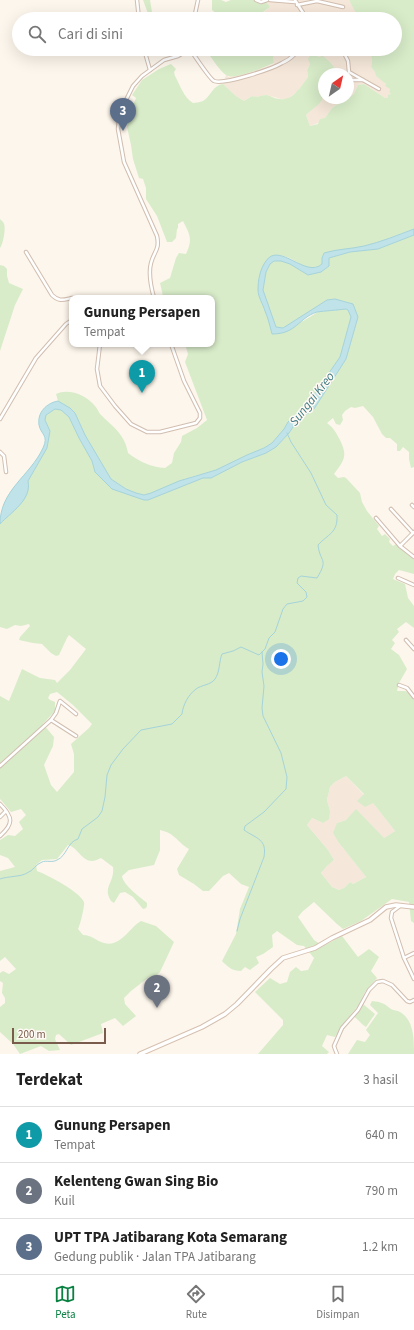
<!DOCTYPE html>
<html lang="id">
<head>
<meta charset="utf-8">
<style>
  body { margin:0; font-family:"Source Sans 3",sans-serif; background:#f6f6f6; color:#222 }
  .compass { position:absolute; left:318px; top:68px; width:36px; height:36px; border-radius:50%; background:#fff; box-shadow:0 4px 16px #0002; rotate:34deg }
  .scale { position:absolute; left:12px; bottom:10px; width:94px; box-sizing:border-box; padding-left:4px; border:2px solid #7a5c4d; border-top:0; font-size:11px; line-height:14px; white-space:nowrap; color:#7a5c4d; -webkit-text-stroke:3px #fffaf3; paint-order:stroke }
  .you { position:absolute; left:281px; top:659px; width:14px; height:14px; margin:-10px; border:3px solid #fff; border-radius:50%; background:#1a73e8; box-shadow:0 0 0 6px #1a73e833 }
  .badge { display:grid; place-items:center; width:26px; height:26px; border-radius:50%; background:#0b8043; color:#fff; font-size:13px; font-weight:700 }
  .pin { position:absolute; translate:-50% -33px; filter:drop-shadow(0 1px 2px #0008) }
  .pin::after { content:''; position:absolute; top:21px; width:14px; height:12px; background:inherit; clip-path:polygon(0 0,100% 0,50% 100%) }
  .popup { position:absolute; left:69px; top:295px; width:146px; height:52px; box-sizing:border-box; display:grid; place-content:center; border-radius:8px; background:#fff; filter:drop-shadow(0 1px 3px #0005); font-size:13px; white-space:nowrap; color:#767676 }
  .popup b { font-size:15px; color:#222 }
  .popup::after { content:''; position:absolute; left:50%; top:100%; margin-left:-8px; border:8px solid transparent; border-top-color:#fff }
  .list { margin:0; padding:0; list-style:none }
  h2 { display:flex; justify-content:space-between; align-items:center; height:52px; margin:0; padding:0 16px; font-size:17px }
  h2 small { font-size:13px; font-weight:400; color:#767676 }
  .list li { display:grid; grid-template-columns:26px 1fr auto; gap:12px; align-items:center; box-sizing:border-box; height:56px; padding:0 16px; border-top:1px solid #e0e0e0 }
  .list b { display:block; font-size:15px; white-space:nowrap }
  .list p { margin:0; font-size:13px; white-space:nowrap; color:#767676 }
  .list em { font-size:13px; font-style:normal; color:#767676 }
  .icon { flex:none; width:22px; height:22px; fill:none; stroke:currentColor; stroke-width:2; stroke-linecap:round; stroke-linejoin:round }
  .map { position:relative; flex:none; width:414px; height:1054px; overflow:hidden }
  .search { position:absolute; background:#fff; box-shadow:0 4px 16px #0002; left:12px; right:12px; top:12px; height:44px; display:flex; align-items:center; gap:10px; box-sizing:border-box; padding:0 14px; border-radius:22px; color:#767676; font-size:15px }
  .sheet { height:220px; background:#fff }
  nav { display:flex; justify-content:space-around; align-items:center; box-sizing:border-box; height:56px; border-top:1px solid #e0e0e0; background:#fff; font-size:11px; color:#767676 }
  nav a { display:grid; justify-items:center; gap:2px }
  nav .on { color:#0b8043 }
  .map>svg:first-child { display:block }
  .residential { fill:#f5e8da }
  .green { fill:#d8ecc9; fill-rule:evenodd }
  .water { fill:#bfe3e8; stroke:#a5d3da }
  .lines { fill:none; stroke-linecap:round; stroke-linejoin:round }
  .stream { stroke:#a5d3da; stroke-width:1 }
  .minor-casing { stroke:#d1beb0; stroke-width:4.5 }
  .secondary-casing { stroke:#d6c0b0; stroke-width:5.5 }
  .minor { stroke:#fff; stroke-width:2.5 }
  .secondary { stroke:#fff; stroke-width:3.5 }
  .labels { text-anchor:middle; dominant-baseline:central; stroke-width:3; stroke-linejoin:round; paint-order:stroke }
  .water-label { font-size:13px; font-style:italic; fill:#437c86; stroke:#fffaf3 }
</style>
</head>
<body>
<div class="map">
<svg width="414" height="1054" viewBox="0 0 414 1054">
  <rect width="100%" height="100%" fill="#fdf6ec"/>
  <g class="residential">
    <path d="M265 0H349L359 17 357 19H260L259 16 270 7Z"/>
    <path d="M281 49H370L372 62 371 67 390 89 389 92 391 94 388 98H385L364 84 358 85 354 94 348 97V74H339L331 63 311 54 310 64 307 70 308 77 297 92 287 99H281L267 95 255 97 252 96 244 101 236 96 223 84 226 75 229 77 244 74 274 64 273 55Z"/>
    <path d="M324 95V98H347L332 108 325 118 318 123 310 126 306 115 313 108 319 104Z"/>
    <path d="M346 776 364 795 358 801 373 803 395 831 384 838 374 829 346 820 337 823 339 843 366 877 353 884 350 882 344 888 339 890 332 887 321 873 327 866 334 860 328 850 307 825 312 818 323 823 330 811 327 800 330 787 335 782Z"/>
  </g>
  <g class="green">
    <path d="M143 0H150L152 12 154 14 158 13 160 19H150Z"/>
    <path d="M212 0H221L226 2 231 0H265L270 7 259 15 260 19C244 19 225 22 212 10Z"/>
    <path d="M349 0H414V229L382 241 322 258V264C309 276 296 258 283 256 279 255 274 256 270 257L258 291 268 318 272 334 303 321 318 312 346 309 348 310 351 317 340 357 308 403 288 422 284 429 272 443 264 448 247 455 216 470 191 477 151 493 144 495 136 493 126 489 111 479 85 435 75 413 58 401 56 394C69 388 86 395 95 406 97 408 98 411 100 414 113 427 125 434 128 453 140 462 151 467 165 468L172 463 174 453 181 442 182 436 197 428 207 420 185 362 188 354 185 344H212V298H168L163 296 160 283 170 278 176 258 179 253 186 254C193 239 190 235 183 221L178 224V228L177 229 176 238 172 242H167L157 216 146 199V188L143 179 139 178 133 159 131 145 127 127 130 112 136 98 132 95 142 80 159 69 171 64 176 69 174 72 175 76C180 85 184 98 193 103 196 103 200 102 203 101 211 96 213 85 223 84L236 96 244 101 252 96C257 98 262 95 267 95 271 96 275 99 280 99 293 101 301 86 308 77L307 70 310 64 308 59 311 54 319 57 323 56 331 63 339 74H324C324 84 326 98 318 105 314 108 310 111 306 115L310 126 318 124 320 119 325 118 332 108 354 94 358 85 364 84 385 98H388V95L391 94 389 92 390 89 385 86 386 84 376 76 375 72 371 67 372 62 370 49H395V19H357L358 17Z"/>
    <path d="M211 49H281L273 55 274 63C264 67 234 81 226 75 220 71 214 61 210 56L205 55 200 56 196 54 198 50Z"/>
    <path d="M0 219C2 221 3 221 4 224 6 228 3 245 0 248Z"/>
    <path d="M414 235V467L411 468 409 459V452L403 447 400 451H397V444L390 438H386L382 434 373 417 363 406 355 408 351 407 345 411 342 415 343 420 340 425 336 424 333 418 327 423C334 428 336 433 340 440 348 456 344 461 334 474L338 478 344 477 346 478 360 493 362 502 367 511 379 526 377 529 382 536 385 534 390 539 389 542 393 546 396 544 414 560V574L399 570 395 574 393 579 405 584 408 598 414 606V628L406 622 397 629 399 632 392 640 395 643 391 649 399 655 407 669 399 683 397 691C409 691 407 690 414 700V923L411 921 409 902 392 899 361 921 343 929 337 924 314 902 302 912 298 917 314 940 323 946 342 936 358 957 369 949 379 957 371 971 377 978 365 992 358 1006 344 1023 335 1037 327 1035 322 1046 329 1052 327 1054H258L283 1025V1020L255 992 270 978 280 984 287 982 290 972 296 967 301 971 308 970 314 958 304 946 297 945 277 931 272 935 273 947 263 954 256 957 259 963 250 970 245 967 241 971C232 971 228 967 222 961L236 934 240 909 249 887 241 884 229 873 223 876 209 891H203L194 884 179 875 177 869 189 849C177 842 175 833 160 830V850L154 865 129 870 122 876C123 885 140 897 147 903V906L146 908 143 909 133 897 125 892 120 893 114 903 111 901C102 887 115 882 113 867L101 858C98 859 95 861 92 861 82 861 77 847 68 845L57 859 42 860 36 865 37 871C48 875 80 892 84 902 85 905 80 926 78 929L83 935C92 935 96 941 104 943 120 948 130 927 141 921L156 926 174 942 160 972 156 976 149 977 131 991 124 998 125 1004 136 1016 123 1026 115 1018 101 1024 103 1033 71 1045 59 1034 56 1035 55 1039 60 1050 49 1051 41 1046 20 1054 13 1044 0 1032V1007L5 1003V998L2 993 3 983 0 981V973L3 971 9 974 16 969 5 957 0 961V871L15 867 8 858 0 855V840L8 835 15 836 23 829 19 822 26 815 21 809 11 812 0 799V696L9 701 22 669 40 678 55 680 57 683 70 670 86 649 69 635 67 638 59 655 56 656 51 653 42 644 33 643 19 640 20 637 30 626 29 624 21 626 15 625 7 629 0 627V524L16 508 28 481 47 448 50 431 45 420 46 415 55 409 61 410 69 417 79 438 92 461 95 472 113 489 144 500H148L203 478H211L242 462 266 453 276 447 289 433 297 421 314 409 346 359 358 317 348 302 327 300 283 328 275 327 263 290 266 272 270 263 274 261H281L290 264 308 275 321 272 329 266V258L350 252 378 249ZM57 692 73 705 92 724 89 728 71 744 74 754V772L57 792 51 785 44 765 53 746 54 737 43 724 55 711V702L50 700 48 698 50 694ZM346 776 364 794 357 801 365 807 373 803 395 831 384 838 356 809 346 820 337 823 333 833 339 843 366 877 353 884 350 882 344 888 339 890 332 887 321 873 327 866 334 860 328 850 307 825 312 818 323 823 329 819 330 811 327 800 330 787 335 782Z"/>
    <path d="M0 265 4 266 7 269V276L9 283 23 289 15 305 0 351Z"/>
    <path d="M372 1001C382 1002 383 1003 391 1009 394 1011 397 1010 400 1012 414 1020 414 1039 414 1054H348L357 1040 365 1042 370 1035 366 1030 378 1013 370 1005Z"/>
    <path d="M363 1004 375 1014 366 1027C361 1024 358 1019 353 1016Z"/>
  </g>
  <path class="water" d="M414 229V235L378 249 350 252 329 258V266L321 272 308 275 290 264 281 261H274L270 264 266 272 263 290 276 327 283 328 327 300 335 299 353 304 358 317 346 359 314 409 297 421 289 433 276 447 266 453 242 462 211 478H203L148 500H144L112 489 95 472 92 461 79 438 69 417 61 410 55 409 46 415 45 420 50 431 47 448 28 481C32 500 11 512 0 524 0 490 30 476 43 448 49 435 41 435 39 425 37 412 47 403 58 401L70 408 75 413 85 435 111 479 126 489 136 493 144 495 151 493 179 481 216 470 247 455 264 448 272 443 284 429 288 422 308 403 340 357 351 317 348 310 346 309C338 310 324 311 317 312 298 318 297 334 272 334 270 326 268 318 265 311 263 304 258 297 258 290 258 280 260 269 266 261 279 241 306 279 322 264V258L324 253C337 249 351 249 364 246 381 242 398 235 414 229Z"/>
  <g class="lines">
    <g class="stream">
      <path d="M0 879C8 876 21 877 27 873 33 871 36 864 42 862 46 860 52 863 57 860 67 856 67 842 78 839L82 829 98 817 102 811 105 797 107 775 111 765 123 749 141 730 172 724 182 714C183 705 188 695 196 689 201 685 211 685 215 679 220 672 219 661 222 654L233 651 241 647 259 655 265 649 269 638 275 632 283 609 287 604 303 601 307 597 306 592 297 583 298 578 301 576 317 578C329 558 320 563 318 545 328 534 338 533 337 515L326 505 311 473 291 442 287 433"/>
      <path d="M237 931 240 919 264 857C267 839 257 839 244 830L245 826 264 812 286 789 287 777 281 753 263 716 262 708 264 686 262 672 263 664 262 652"/>
    </g>
    <g class="minor-casing">
      <g id="minor">
        <path d="M137 0 139 19"/>
        <path d="M256 0 261 2 267 0"/>
        <path d="M270 0 295 2"/>
        <path d="M295 0 307 19"/>
        <path d="M297 5 317 1 343 7"/>
        <path d="M194 19 198 0"/>
        <path d="M144 49 150 70"/>
        <path d="M190 49C194 55 210 79 214 81 224 85 272 69 282 63 287 61 291 58 295 54"/>
        <path d="M342 49 348 61 349 72 363 80"/>
        <path d="M323 51 324 49"/>
        <path d="M348 83 350 80H363L379 89"/>
        <path d="M26 252 52 295C59 302 63 300 72 298"/>
        <path d="M73 298H85"/>
        <path d="M154 298C151 287 148 274 151 263 154 251 160 250 157 236L124 162 118 129 119 120 127 98 133 86 142 76 164 60 178 56 190 49"/>
        <path d="M100 344 97 369 100 386 115 406 131 424 147 432H160L196 423 200 418V413L184 381 171 344"/>
        <path d="M0 419 36 358 66 324 72 320"/>
        <path d="M0 452 4 456 6 472"/>
        <path d="M412 505 414 507"/>
        <path d="M391 509 413 533"/>
        <path d="M376 518 400 546 414 557"/>
        <path d="M400 546 414 532"/>
        <path d="M398 578 414 585"/>
        <path d="M406 640 414 649"/>
        <path d="M399 685 407 688 414 697"/>
        <path d="M51 720 56 713 60 701 76 714"/>
        <path d="M0 766 51 720 76 736"/>
        <path d="M0 804C13 817 14 824 0 836"/>
        <path d="M0 817 6 811"/>
        <path d="M400 906 392 912 391 918 404 958 414 979"/>
        <path d="M404 958 414 953"/>
        <path d="M337 1054 335 1049 334 1046 342 1028 358 1010 369 990 377 982 383 981 392 985 407 1001 410 1002 414 1000"/>
      </g>
    </g>
    <g class="secondary-casing">
      <path id="secondary" d="M140 1054 202 1027 225 1014 237 1004 271 969 283 958 315 948 332 938 370 920 386 907 396 905 414 907"/>
    </g>
    <use href="#minor" class="minor"/>
    <use href="#secondary" class="secondary"/>
  </g>
  <g class="labels">
    <g class="water-label">
      <text transform="translate(312 399) rotate(-52)">Sungai Kreo</text>
    </g>
  </g>
</svg>
<svg class="compass" viewBox="-18 -18 36 36"><path d="M0-13l5 13h-10z" fill="#e53935"/><path d="M0 13l5-13h-10z" fill="#767676"/></svg>
<div class="scale">200 m</div>
<div class="you"></div>
<div class="pin badge" style="left:142px;top:393px;background:#0f9aa8">1</div>
<div class="popup"><b>Gunung Persapen</b>Tempat</div>
<div class="pin badge" style="left:157px;top:1008px;background:#6b7280">2</div>
<div class="pin badge" style="left:123px;top:131px;background:#5c6f8a">3</div>
<div class="search"><svg class="icon" aria-label="search" viewBox="0 0 24 24"><circle cx="10" cy="10" r="6"/><path d="M15 15l6 6"/></svg>Cari di sini</div>
</div>
<section class="sheet">
<h2>Terdekat<small>3 hasil</small></h2>
<ul class="list">
<li><span class="badge" style="background:#0f9aa8">1</span><div><b>Gunung Persapen</b><p>Tempat</p></div><em>640 m</em></li>
<li><span class="badge" style="background:#6b7280">2</span><div><b>Kelenteng Gwan Sing Bio</b><p>Kuil</p></div><em>790 m</em></li>
<li><span class="badge" style="background:#5c6f8a">3</span><div><b>UPT TPA Jatibarang Kota Semarang</b><p>Gedung publik · Jalan TPA Jatibarang</p></div><em>1.2 km</em></li>
</ul>
</section>
<nav>
<a class="on"><svg class="icon" aria-label="map" viewBox="0 0 24 24"><path d="M3 6l6-2 6 2 6-2v14l-6 2-6-2-6 2zM9 4v14M15 6v14"/></svg>Peta</a>
<a><svg class="icon" aria-label="directions" viewBox="0 0 24 24"><path d="M12 3l9 9-9 9-9-9zM9 14v-3h6M13 9l2 2-2 2"/></svg>Rute</a>
<a><svg class="icon" aria-label="saved" viewBox="0 0 24 24"><path d="M7 4h10v16l-5-4-5 4z"/></svg>Disimpan</a>
</nav>
</body>
</html>
